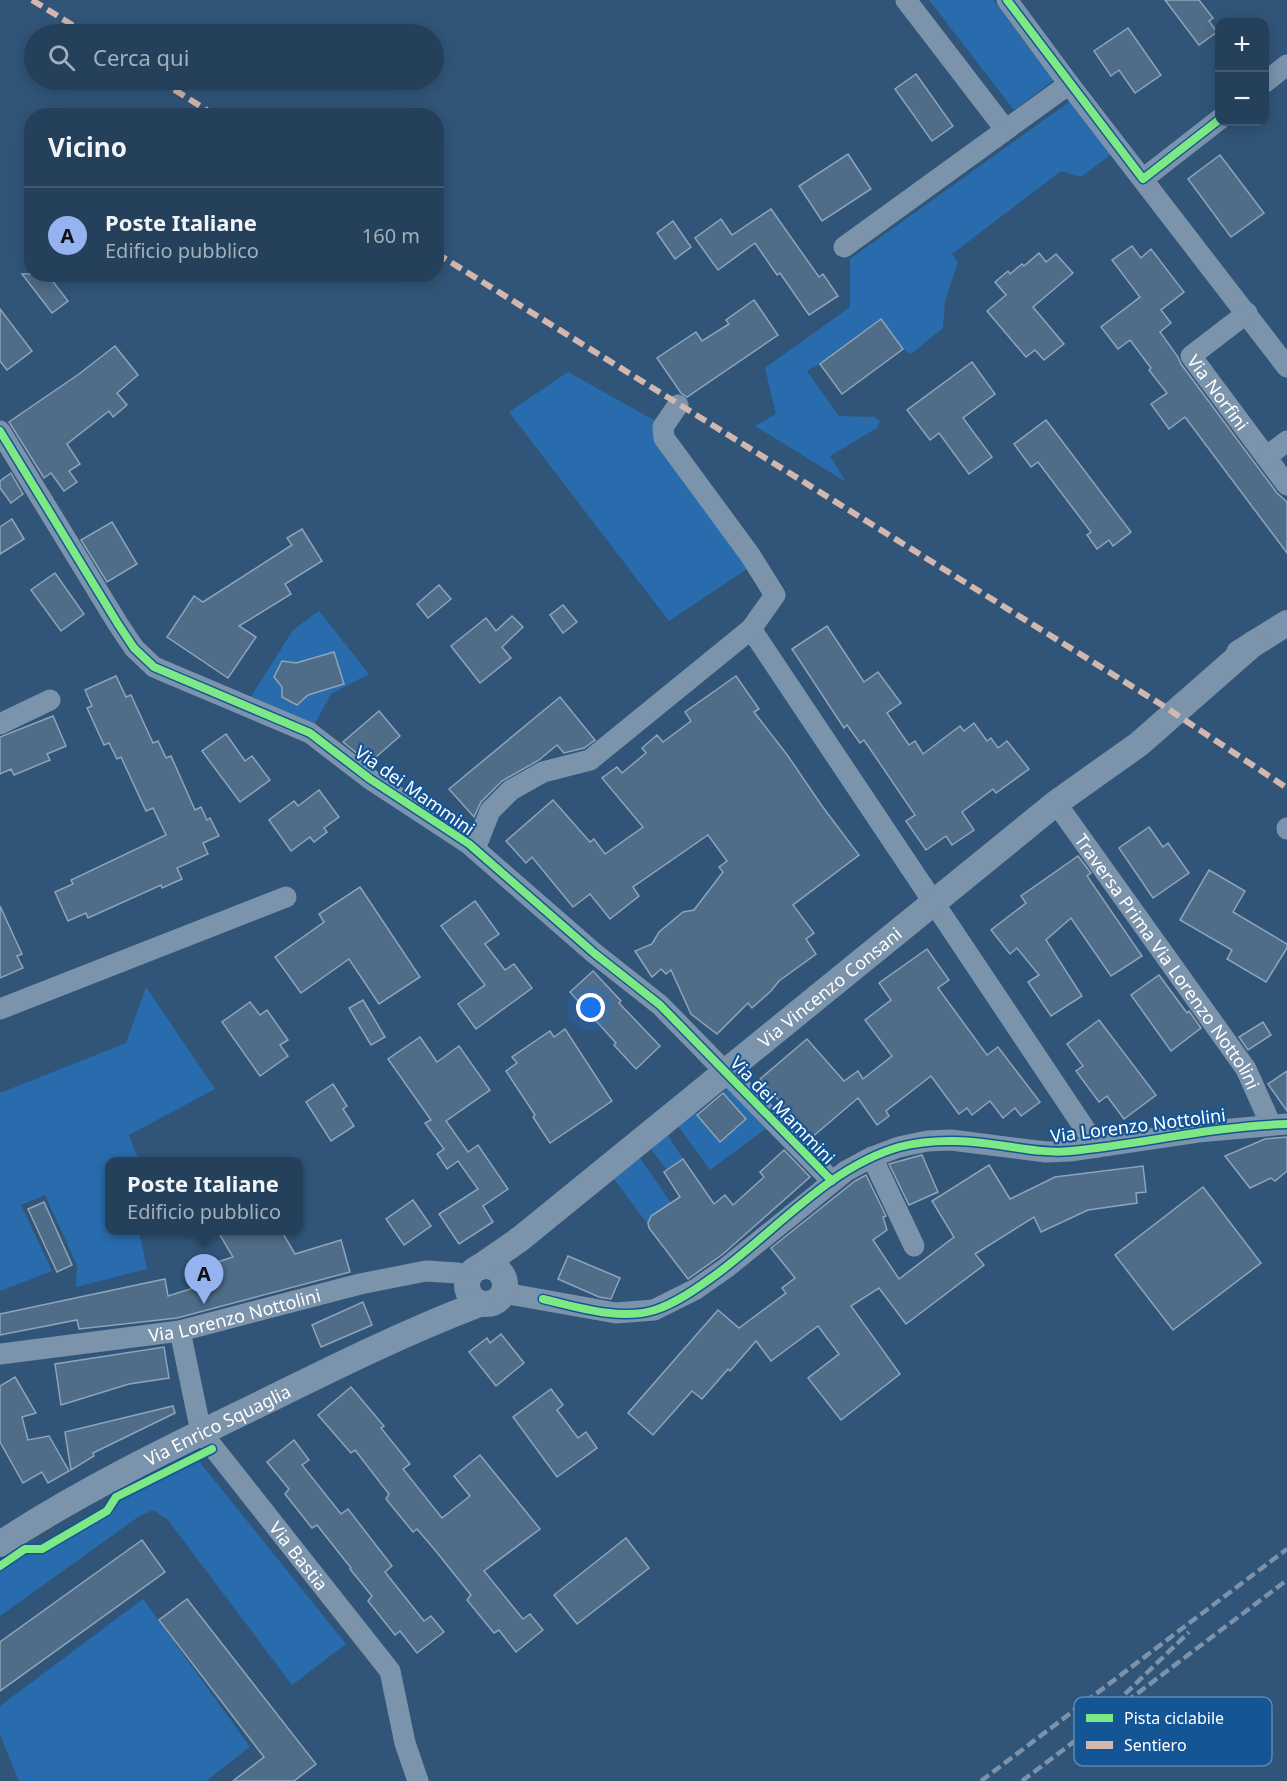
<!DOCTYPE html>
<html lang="it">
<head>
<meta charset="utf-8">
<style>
  body { margin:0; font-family:"Noto Sans",sans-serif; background:#2d4761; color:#f1f3f6 }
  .controls { position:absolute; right:18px; top:18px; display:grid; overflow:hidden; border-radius:12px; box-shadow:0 3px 15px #0003 }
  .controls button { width:54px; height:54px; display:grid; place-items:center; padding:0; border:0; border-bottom:2px solid #425971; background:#25405b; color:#f1f3f6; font:30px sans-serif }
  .you { position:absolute; left:591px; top:1008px; width:21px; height:21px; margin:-15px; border:4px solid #fff; border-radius:50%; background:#1a73e8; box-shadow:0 0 0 9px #1a73e833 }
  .badge { display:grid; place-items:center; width:39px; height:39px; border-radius:50%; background:#95b2f1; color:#111; font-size:20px; font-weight:700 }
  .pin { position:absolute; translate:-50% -50px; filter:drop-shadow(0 2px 3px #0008) }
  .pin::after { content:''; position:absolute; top:32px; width:21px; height:18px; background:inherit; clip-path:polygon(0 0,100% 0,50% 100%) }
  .popup { position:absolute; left:105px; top:1157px; width:198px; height:78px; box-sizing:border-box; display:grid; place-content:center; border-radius:12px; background:#25405b; filter:drop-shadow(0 2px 4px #0005); font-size:20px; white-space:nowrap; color:#a3afbb }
  .popup b { font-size:22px; color:#f1f3f6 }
  .popup::after { content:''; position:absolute; left:50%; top:100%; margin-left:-12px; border:12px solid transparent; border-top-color:#25405b }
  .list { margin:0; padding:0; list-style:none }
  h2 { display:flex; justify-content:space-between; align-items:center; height:78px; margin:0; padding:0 24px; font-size:26px }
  h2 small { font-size:20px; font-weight:400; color:#a3afbb }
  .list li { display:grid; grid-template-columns:39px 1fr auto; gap:18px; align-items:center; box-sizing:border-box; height:96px; padding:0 24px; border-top:2px solid #425971 }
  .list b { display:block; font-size:22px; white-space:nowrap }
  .list p { margin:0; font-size:20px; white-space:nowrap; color:#a3afbb }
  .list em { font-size:20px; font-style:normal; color:#a3afbb }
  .icon { flex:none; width:33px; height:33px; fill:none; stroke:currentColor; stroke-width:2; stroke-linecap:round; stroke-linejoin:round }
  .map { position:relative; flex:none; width:1287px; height:1781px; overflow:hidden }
  .search { position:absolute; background:#25405b; box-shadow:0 3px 15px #0003; left:24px; top:24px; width:420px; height:66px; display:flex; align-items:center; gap:15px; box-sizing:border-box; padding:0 21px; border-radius:33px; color:#a3afbb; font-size:22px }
  .panel { position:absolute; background:#25405b; box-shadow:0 3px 15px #0003; left:24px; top:108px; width:420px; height:174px; border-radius:24px }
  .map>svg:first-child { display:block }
  .green { fill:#286cad }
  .building { fill:#4f6c88; stroke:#8fa4b9; stroke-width:1.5 }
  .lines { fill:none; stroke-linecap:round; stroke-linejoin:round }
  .minor { stroke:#7b93ab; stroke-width:21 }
  .tertiary { stroke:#7b93ab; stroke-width:26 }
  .rail { stroke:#7c92aa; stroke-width:4.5; stroke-dasharray:10 4.5; stroke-linecap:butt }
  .quiet { stroke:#d1b7ad; stroke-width:6; stroke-dasharray:12 6; stroke-linecap:butt }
  .cycleway-casing { stroke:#145596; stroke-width:11 }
  .cycleway { stroke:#7ce984; stroke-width:8 }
  .labels { text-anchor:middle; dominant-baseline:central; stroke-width:4.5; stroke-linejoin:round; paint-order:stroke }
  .street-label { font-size:18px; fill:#fff; stroke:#145596 }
  .key { fill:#145596; stroke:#5a88b6; stroke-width:1.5 }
  .key-label { font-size:16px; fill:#fff }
</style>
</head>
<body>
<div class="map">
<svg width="1287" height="1781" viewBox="0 0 1287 1781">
  <rect width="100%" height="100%" fill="#315579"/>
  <g class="green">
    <path d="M929 0H993L1054 80 1014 110Z"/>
    <path d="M1072 100 1113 153 1081 177 1061 171 952 254 958 262 945 301 943 328 911 354 903 349 880 319 820 364 807 371 839 416 874 417 880 421 877 428 830 456 846 482 755 426 776 414 765 368 850 307V259Z"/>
    <path d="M568 372 659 423 750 567 669 621 509 412Z"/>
    <path d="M319 611 369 674 331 694 312 729 249 700 293 630Z"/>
    <path d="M146 987 215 1089 129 1135 139 1161 110 1162V1230L139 1231 147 1269 76 1287 77 1265 45 1195 21 1205 52 1271 0 1291V1093L126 1043Z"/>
    <path d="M730 1084 768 1127 710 1170 678 1126 695 1111 721 1142 746 1119 723 1093Z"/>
    <path d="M667 1134 683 1159 667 1170 650 1148Z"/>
    <path d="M640 1158 671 1203 651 1216 649 1226 614 1179Z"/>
    <path d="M198 1460 346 1644 292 1685 168 1520 153 1510 138 1517 0 1616V1569L24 1554H41L111 1514 121 1501Z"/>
    <path d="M143 1599 250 1747 206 1781H19L0 1735V1706Z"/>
  </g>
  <g class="building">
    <path d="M1165 0H1199L1213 18 1209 21 1217 32 1199 45Z"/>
    <path d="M1128 28 1161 75 1135 93 1119 70 1111 76 1094 51Z"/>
    <path d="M916 74 953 126 932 141 895 89Z"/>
    <path d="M848 154 871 189 822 221 799 186Z"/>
    <path d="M1220 155 1264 213 1231 237 1188 179Z"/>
    <path d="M771 209 819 277 823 274 838 296 809 315 780 273 777 275 755 243 718 270 695 238 721 219 732 235Z"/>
    <path d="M673 221 691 247 675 259 657 233Z"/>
    <path d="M1132 246 1141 258 1151 249 1184 292 1161 310 1171 323 1160 332 1178 357 1181 364 1277 493 1287 502V553L1185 417 1169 429 1151 404 1167 393 1149 370 1151 368 1130 340 1118 349 1101 327 1140 297 1112 260Z"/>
    <path d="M1039 253 1046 262 1056 254 1073 273 1033 307 1064 344 1044 360 1035 350 1026 357 987 311 1006 295 995 282 1008 271 1010 274 1022 264 1024 266Z"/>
    <path d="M22 274H47L68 301 52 313Z"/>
    <path d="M754 300 778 335 687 397 681 393 657 358 696 332 702 341 729 324 726 320Z"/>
    <path d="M0 309 32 351 7 370 0 361Z"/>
    <path d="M881 319 903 349 842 394 820 364Z"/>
    <path d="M115 346 138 375 117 393 127 405 113 417 109 411 67 444 80 464 69 471 77 482 64 491 51 473 44 478 9 422 79 374Z"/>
    <path d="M972 362 995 394 963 418 992 457 969 474 939 433 930 440 907 410Z"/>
    <path d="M1046 420 1131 532 1113 546 1109 540 1097 549 1087 535 1091 532 1038 462 1031 467 1014 444Z"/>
    <path d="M11 473 23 494 11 503 0 488V481Z"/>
    <path d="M12 519 24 539 0 554V527Z"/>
    <path d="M112 522 137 564 107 582 81 540Z"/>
    <path d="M302 529 322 561 285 584 291 594 239 626 256 637 228 678 167 637 194 596 203 602 292 545 287 538Z"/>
    <path d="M55 573 84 614 61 631 31 590Z"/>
    <path d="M439 585 451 599 428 618 417 604Z"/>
    <path d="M563 605 577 622 563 633 550 615Z"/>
    <path d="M512 616 523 627 502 647 511 658 480 683 451 646 486 618 496 631Z"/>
    <path d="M827 626 864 682 878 672 901 703 887 713 909 745 915 741 923 754 960 726 964 731 974 723 987 741 991 738 998 748 1007 741 1029 769 996 793 993 789 962 812 974 830 952 845 946 836 926 850 906 821 915 815 864 740 860 743 847 725 844 728 792 649Z"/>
    <path d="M334 652 344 684 308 695 297 705 282 697V687L274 677 282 661 296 663Z"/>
    <path d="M116 676 126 697 131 695 153 743 158 741 166 758 171 756 195 810 201 807 207 820 210 818 219 836 203 843 208 854 177 868 182 879 162 888 161 885 88 918 86 913 68 921 55 892 73 884 71 880 166 835 153 808 146 811 121 757 117 759 109 743 104 745 87 708 92 706 85 690Z"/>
    <path d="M736 676 759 709 754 712 788 756 822 806 859 855 793 905 814 933 806 939 816 954 779 981 771 991 752 1008 748 1003 717 1034 691 1014 671 970 666 974 661 969 652 977 635 951 652 944 659 932 683 912 694 910 723 872 719 867 727 861 708 835 633 887 639 896 610 919 590 894 573 907 532 857 526 863 506 841 553 800 590 842 594 839 605 854 643 827 602 778 617 767 622 773 646 753 642 748 657 735 663 742 691 721 685 712Z"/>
    <path d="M560 697 595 740 584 748 564 753 557 745 539 760 502 781 481 802 474 817 449 789Z"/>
    <path d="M379 711 400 736 369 763 343 742Z"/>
    <path d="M53 716 66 746 47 754 50 760 14 775 11 769 0 774V737Z"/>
    <path d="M226 734 245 761 252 756 270 780 240 802 202 751Z"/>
    <path d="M319 790 339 817 324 828 327 832 314 842 310 837 291 851 269 820 294 801 298 806Z"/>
    <path d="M1149 827 1163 847 1168 843 1189 873 1153 898 1119 848Z"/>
    <path d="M1078 856 1091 873 1087 876 1142 956 1111 976 1071 918 1046 940 1082 996 1051 1016 1028 982 1039 975 1017 948 1010 954 991 930 1026 903 1021 896Z"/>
    <path d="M1209 870 1245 891 1233 912 1287 944V948L1266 982 1227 959 1232 950 1180 920Z"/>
    <path d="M360 887 420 977 379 1004 349 959 301 993 275 957 324 922 319 914Z"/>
    <path d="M475 901 499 934 485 944 505 970 514 964 532 988 476 1029 458 1004 485 985 441 926Z"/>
    <path d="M0 906 22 954 17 956 23 968 0 978Z"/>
    <path d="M927 949 949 980 938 988 987 1055 998 1047 1040 1102 1021 1116 1015 1108 1003 1118 990 1101 972 1115 967 1108 959 1114 931 1076 886 1111 889 1116 877 1125 858 1098 811 1138 760 1079 807 1039 844 1081 858 1071 863 1079 892 1056 865 1020 891 1000 879 983Z"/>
    <path d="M593 971 621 1001 619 1003 660 1046 636 1069 614 1045 616 1043 570 992Z"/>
    <path d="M1159 975 1187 1013 1189 1011 1201 1028 1171 1051 1131 995Z"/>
    <path d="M363 1000 385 1037 371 1045 349 1008Z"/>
    <path d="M250 1002 260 1015 267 1010 288 1040 280 1045 288 1056 260 1076 222 1022Z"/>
    <path d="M1099 1020 1156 1095 1124 1119 1107 1096 1099 1102 1076 1071 1083 1066 1067 1044Z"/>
    <path d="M1263 1022 1271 1035 1248 1050 1239 1037Z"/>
    <path d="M565 1029 612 1101 550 1143 533 1117 535 1115 506 1071 517 1063 512 1057 550 1031 554 1037Z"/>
    <path d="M420 1037 437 1062 459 1046 490 1090 446 1121 468 1152 478 1145 508 1189 483 1206 493 1222 459 1244 439 1214 478 1189 458 1161 447 1169 437 1154 444 1149 425 1123 431 1120 388 1059Z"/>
    <path d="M1287 1071V1111L1268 1084Z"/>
    <path d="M333 1084 347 1106 343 1109 354 1126 331 1141 306 1102Z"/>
    <path d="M723 1093 746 1119 720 1142 697 1115Z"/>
    <path d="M1287 1137V1171L1275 1181 1271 1178 1250 1188 1225 1156 1265 1139Z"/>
    <path d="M784 1150 810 1177 723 1254 688 1279 649 1228 648 1223 651 1216 680 1197 664 1172 683 1159 714 1204 725 1195 733 1205 764 1177 760 1172Z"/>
    <path d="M922 1155 938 1192 909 1205 889 1164Z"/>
    <path d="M989 1165 1010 1199 1055 1177 1143 1166 1146 1192 1136 1193 1137 1203 1088 1210 1041 1232 1034 1217 975 1254 984 1265 906 1324 879 1288 851 1306 900 1374 841 1420 808 1378 839 1354 818 1326 771 1361 756 1341 730 1371 728 1369 702 1399 692 1391 653 1435 628 1413 718 1310 739 1328 786 1293 782 1288 795 1278 771 1248 855 1181 866 1175 886 1216 883 1217 887 1230 873 1240 899 1279 954 1237 932 1201Z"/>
    <path d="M1203 1187 1261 1263 1173 1330 1115 1255Z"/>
    <path d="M413 1200 431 1226 404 1245 386 1219Z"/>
    <path d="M44 1202 72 1265 57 1272 28 1209Z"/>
    <path d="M217 1230H281L295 1254 341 1240 350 1272 177 1318 79 1329 77 1320 0 1335V1314L165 1279 168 1296 200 1286 195 1269 233 1257Z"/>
    <path d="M568 1256 620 1278 611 1299 599 1297 558 1279Z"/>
    <path d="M363 1302 372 1325 321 1347 312 1325Z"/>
    <path d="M501 1334 524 1363 496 1386 469 1352 487 1338 490 1343Z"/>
    <path d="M164 1347 169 1378 129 1384 61 1405 55 1364Z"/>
    <path d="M15 1377 36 1413 22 1417 28 1440 49 1436 69 1471 48 1483 42 1472 23 1483 0 1442V1386Z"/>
    <path d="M351 1387 384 1426 381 1428 410 1464 403 1469 442 1518 470 1496 454 1476 480 1455 540 1529 484 1571 523 1619 530 1614 543 1630 516 1652 499 1630 494 1633 467 1600 471 1595 435 1550 417 1529 413 1532 386 1499 389 1494 355 1450 351 1453 318 1415Z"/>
    <path d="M551 1389 563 1405 557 1410 578 1438 586 1432 597 1448 557 1477 513 1417Z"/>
    <path d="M173 1406 175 1413 93 1453 94 1456 71 1470 65 1432Z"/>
    <path d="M294 1440 309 1460 302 1465 341 1514 348 1509 392 1566 385 1572 424 1621 431 1616 444 1632 417 1653 400 1631 395 1635 368 1601 372 1596 350 1569 351 1568 317 1525 312 1528 285 1494 289 1489 267 1462Z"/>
    <path d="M626 1538 649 1568 577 1624 554 1595Z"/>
    <path d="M142 1540 165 1572 0 1691V1642Z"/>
    <path d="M187 1599 316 1764 294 1781H233L264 1757 159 1620Z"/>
  </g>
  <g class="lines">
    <g class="minor">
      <path d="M906 0 1005 129"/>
      <path d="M1007 0 1069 84 1287 367"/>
      <path d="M1264 83 1287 65"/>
      <path d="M1143 179 1220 119"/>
      <path d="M844 247 1069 84"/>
      <path id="s1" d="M1247 313 1191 356 1287 485"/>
      <path d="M0 431 118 624 134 648 154 667 310 733 370 779 469 844 594 953 660 1005 832 1181"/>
      <path d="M1266 457 1287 441"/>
      <path d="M751 629 1097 1147"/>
      <path d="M0 724 50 700"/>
      <path id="s2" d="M1056 803 1246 1069 1271 1125"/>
      <path d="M1287 828V829"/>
      <path d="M475 849 490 811 511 790 543 772 590 760 751 629 775 595 750 555 664 438 663 427 678 405"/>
      <path d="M0 1009 286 897"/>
      <path d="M872 1157 914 1246"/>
      <path d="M504 1293 616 1313 654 1310 696 1289 726 1268 846 1171 872 1157 899 1147 927 1141 951 1140 1046 1152 1070 1151 1198 1132 1287 1124"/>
      <path id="s3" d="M180 1331 201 1432 390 1671 405 1743 418 1781"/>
      <path id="s4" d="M0 1354 180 1331 360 1284 426 1271 458 1273 467 1278"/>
    </g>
    <g class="tertiary">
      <path d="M1239 653 1287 623"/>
      <circle cx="486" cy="1285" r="19"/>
      <path id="s5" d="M480 1267 520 1239 1056 803 1139 744 1253 644"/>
      <path id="s6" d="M0 1544C81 1491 169 1448 256 1406 329 1370 403 1333 479 1304"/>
    </g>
    <g class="rail">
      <path d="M1125 1694 1189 1632"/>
      <path d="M981 1781 1287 1549"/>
      <path d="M1022 1781 1287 1580"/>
    </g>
    <g class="quiet">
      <path d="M32 0 87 34"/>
      <path d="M159 80 216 116"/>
      <path d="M436 253 1162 705 1287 788"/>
    </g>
    <g class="cycleway-casing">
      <g id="cycleway">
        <path d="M1007 0 1143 179 1220 119"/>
        <path d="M0 431 118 624 134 648 154 667 310 733 370 779 469 844 594 953 660 1005 832 1181"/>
        <path d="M543 1299C577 1307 620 1321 655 1310 676 1303 696 1289 714 1276 774 1233 827 1168 899 1147 937 1137 974 1141 1012 1147 1031 1150 1051 1153 1071 1151 1143 1144 1214 1126 1287 1124"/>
        <path d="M0 1566 25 1549H42L107 1511 116 1497 212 1449"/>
      </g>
    </g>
    <use href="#cycleway" class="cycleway"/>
  </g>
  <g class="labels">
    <g class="street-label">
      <text stroke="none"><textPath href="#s1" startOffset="116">Via Norfini</textPath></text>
      <text transform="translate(415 790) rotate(35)">Via dei Mammini</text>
      <text stroke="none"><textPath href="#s2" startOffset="194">Traversa Prima Via Lorenzo Nottolini</textPath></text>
      <text stroke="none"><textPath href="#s5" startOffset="448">Via Vincenzo Consani</textPath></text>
      <text transform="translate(783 1110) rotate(46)">Via dei Mammini</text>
      <text transform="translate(1138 1125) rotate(-7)">Via Lorenzo Nottolini</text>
      <text stroke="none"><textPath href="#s4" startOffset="238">Via Lorenzo Nottolini</textPath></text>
      <text stroke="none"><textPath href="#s6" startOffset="248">Via Enrico Squaglia</textPath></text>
      <text stroke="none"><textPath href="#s3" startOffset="261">Via Bastia</textPath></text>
    </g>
  </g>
  <rect x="1074" y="1697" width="198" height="69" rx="9" class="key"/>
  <rect x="1086" y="1714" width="27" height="8" fill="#7ce984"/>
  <rect x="1086" y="1741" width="27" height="8" fill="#d1b7ad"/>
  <g class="key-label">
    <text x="1124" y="1724">Pista ciclabile</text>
    <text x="1124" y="1751">Sentiero</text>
  </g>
</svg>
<div class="controls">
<button>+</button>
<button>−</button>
</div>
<div class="you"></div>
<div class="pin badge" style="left:204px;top:1304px">A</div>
<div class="popup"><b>Poste Italiane</b>Edificio pubblico</div>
<div class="search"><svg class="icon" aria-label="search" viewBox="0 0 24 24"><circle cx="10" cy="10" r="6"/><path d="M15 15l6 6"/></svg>Cerca qui</div>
<section class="panel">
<h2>Vicino<small></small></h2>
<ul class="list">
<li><span class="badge">A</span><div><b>Poste Italiane</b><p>Edificio pubblico</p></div><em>160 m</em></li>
</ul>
</section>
</div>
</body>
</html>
